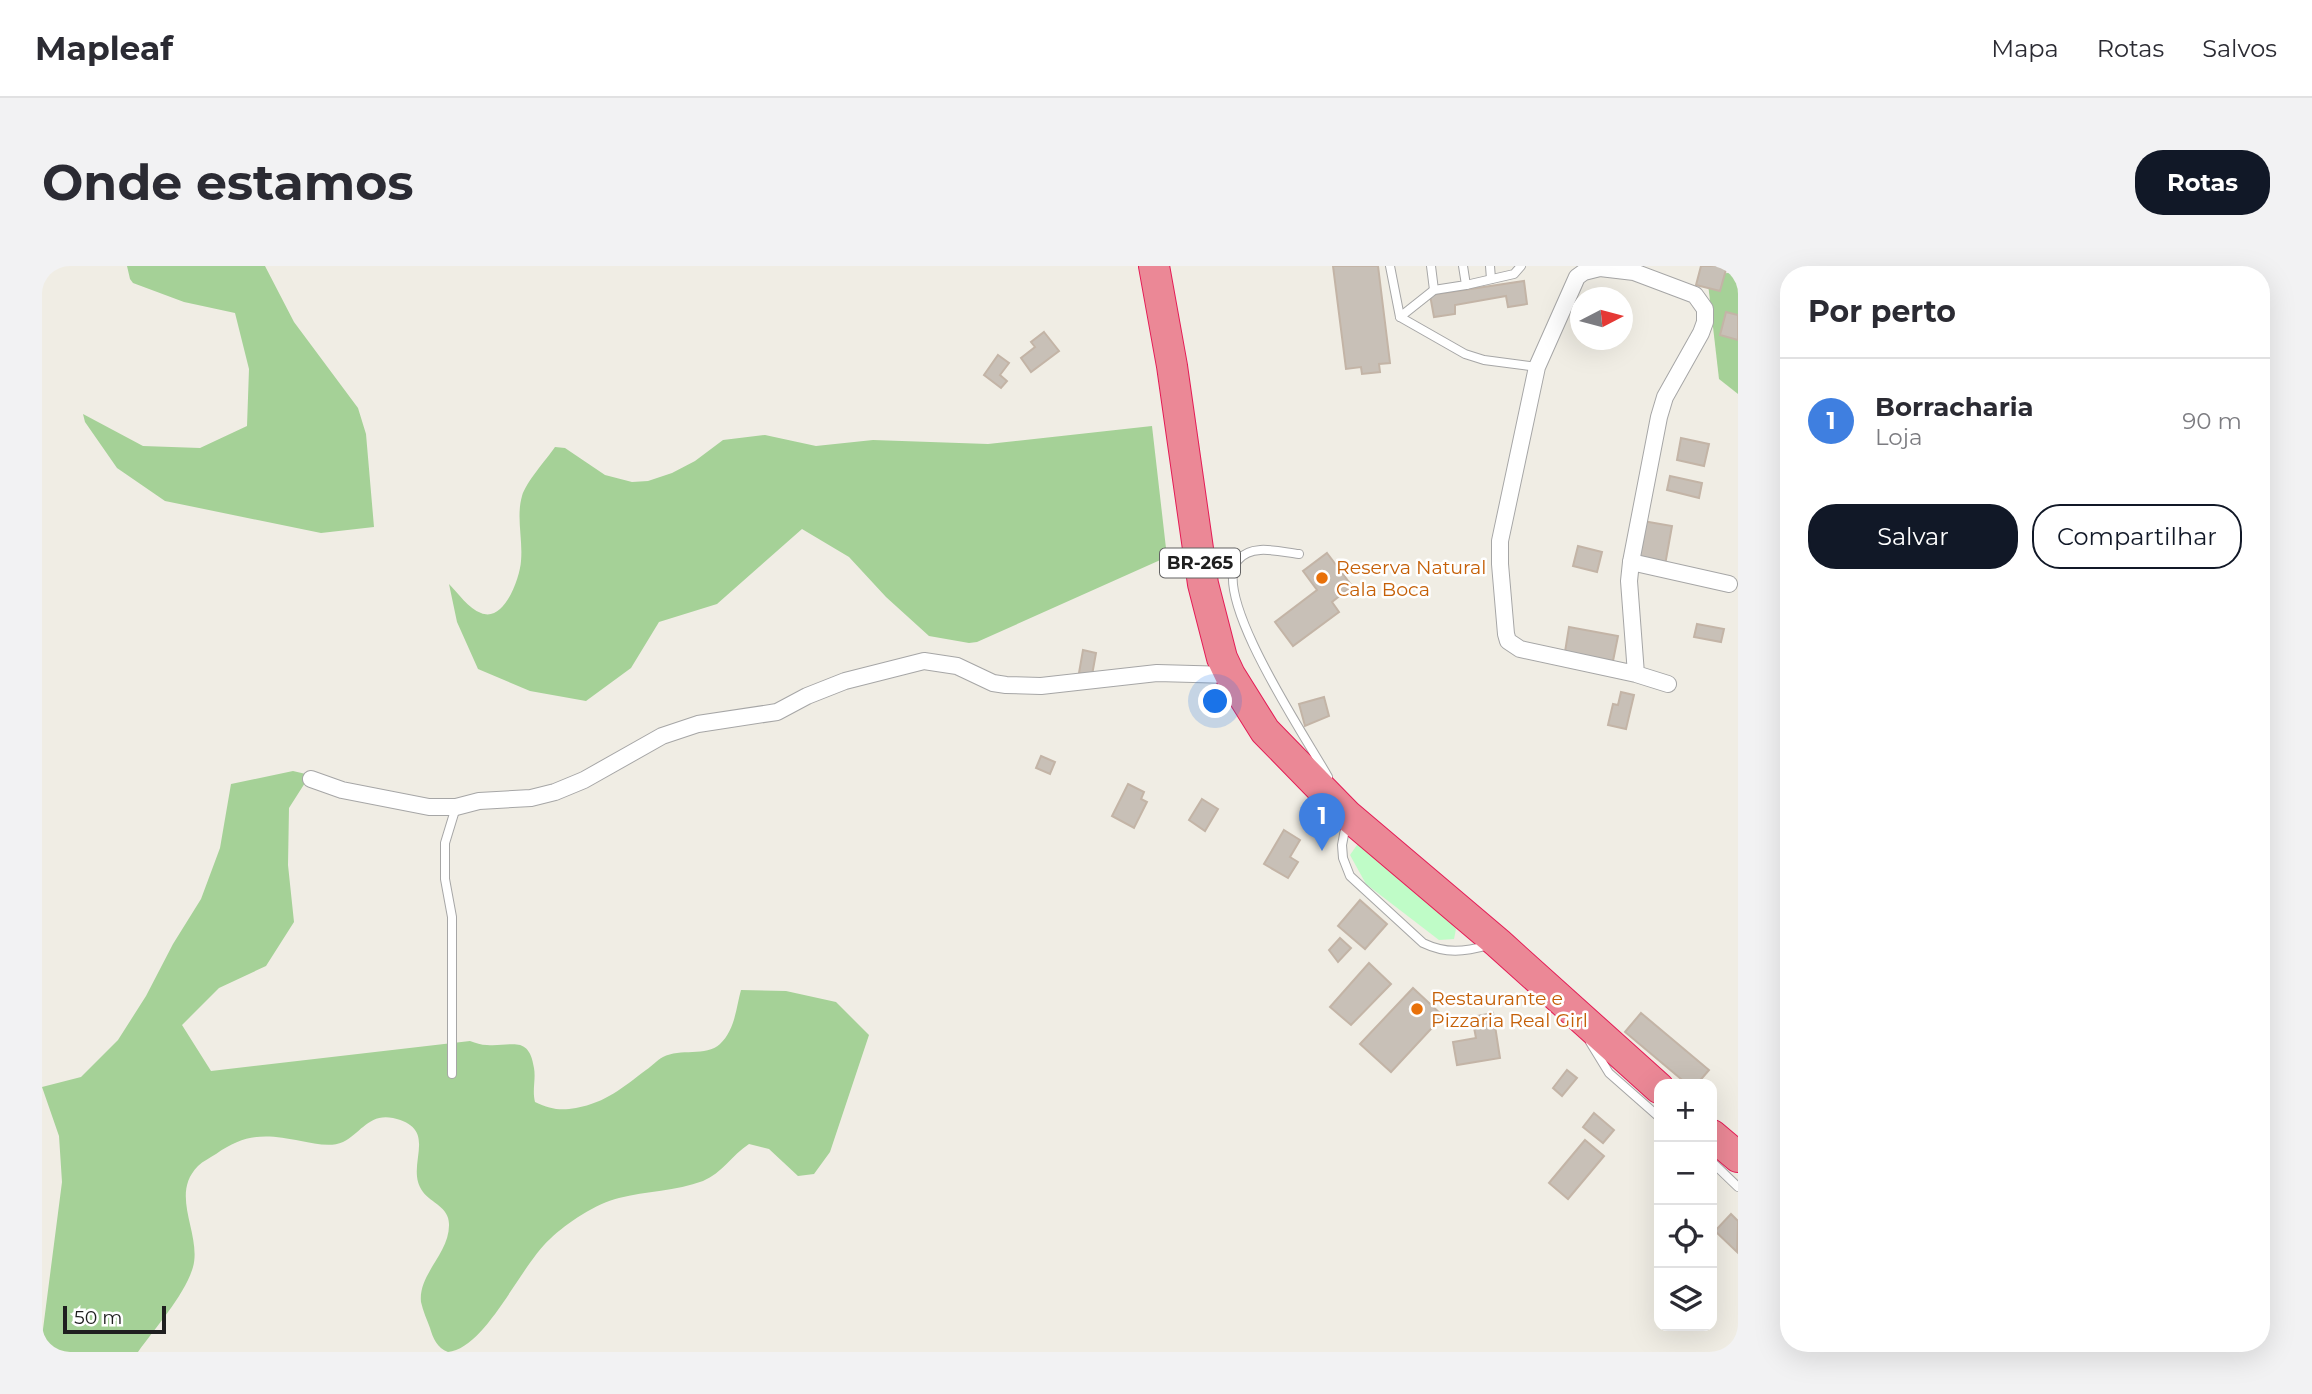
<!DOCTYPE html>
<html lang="pt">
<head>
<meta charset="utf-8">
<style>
  body { margin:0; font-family:Montserrat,sans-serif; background:#f2f2f3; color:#2b2b33 }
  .controls { position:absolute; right:21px; bottom:21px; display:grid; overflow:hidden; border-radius:14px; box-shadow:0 7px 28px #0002 }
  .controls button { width:63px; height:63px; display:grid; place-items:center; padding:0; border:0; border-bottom:2px solid #e1e1e2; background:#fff; color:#2b2b33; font:35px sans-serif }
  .compass { position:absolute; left:1528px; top:21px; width:63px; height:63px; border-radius:50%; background:#fff; box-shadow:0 7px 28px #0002; rotate:84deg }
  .scale { position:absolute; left:21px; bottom:18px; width:103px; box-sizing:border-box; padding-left:7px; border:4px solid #1f1f1f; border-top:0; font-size:19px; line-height:24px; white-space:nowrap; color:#1f1f1f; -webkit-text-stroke:5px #fff; paint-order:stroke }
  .you { position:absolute; left:1174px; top:436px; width:24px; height:24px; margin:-18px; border:5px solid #fff; border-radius:50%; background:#1a73e8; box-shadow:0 0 0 10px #1a73e833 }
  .badge { display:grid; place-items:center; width:46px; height:46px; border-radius:50%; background:#111827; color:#fff; font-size:23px; font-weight:700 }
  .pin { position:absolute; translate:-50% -58px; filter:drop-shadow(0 2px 4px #0008) }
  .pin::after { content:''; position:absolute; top:37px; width:24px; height:21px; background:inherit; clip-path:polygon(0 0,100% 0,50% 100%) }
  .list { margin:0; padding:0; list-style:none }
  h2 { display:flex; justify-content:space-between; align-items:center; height:91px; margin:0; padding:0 28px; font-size:30px }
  h2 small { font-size:23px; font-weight:400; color:#7c7c81 }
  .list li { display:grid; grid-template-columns:46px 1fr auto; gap:21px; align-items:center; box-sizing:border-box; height:126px; padding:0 28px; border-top:2px solid #e1e1e2 }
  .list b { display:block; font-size:26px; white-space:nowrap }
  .list p { margin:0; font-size:23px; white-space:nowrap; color:#7c7c81 }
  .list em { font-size:23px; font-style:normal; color:#7c7c81 }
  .actions { display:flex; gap:14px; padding:21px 28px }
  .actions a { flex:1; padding:16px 0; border:2px solid #111827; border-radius:28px; text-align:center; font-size:24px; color:#111827 }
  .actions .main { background:#111827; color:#fff }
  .icon { flex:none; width:38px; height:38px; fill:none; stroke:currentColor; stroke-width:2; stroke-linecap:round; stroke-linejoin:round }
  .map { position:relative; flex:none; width:1696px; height:1086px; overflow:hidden; border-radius:28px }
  header { display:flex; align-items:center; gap:42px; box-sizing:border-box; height:98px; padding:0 35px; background:#fff; border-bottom:2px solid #e1e1e2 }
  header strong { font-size:33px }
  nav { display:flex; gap:38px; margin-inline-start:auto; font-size:24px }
  .intro { display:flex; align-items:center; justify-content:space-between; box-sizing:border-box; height:168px; padding:0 42px }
  h1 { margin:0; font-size:49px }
  .button { padding:18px 32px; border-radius:28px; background:#111827; color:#fff; font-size:24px; font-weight:700 }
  main { display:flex; gap:42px; padding:0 42px }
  aside { flex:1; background:#fff; border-radius:28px; box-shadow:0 7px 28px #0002 }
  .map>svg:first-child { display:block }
  .forest { fill:#a5d197 }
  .park { fill:#bffcc7 }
  .building { fill:#c8c0b7; stroke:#c3b4a6; stroke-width:2 }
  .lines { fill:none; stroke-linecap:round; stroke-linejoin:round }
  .lane-casing { stroke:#a6a6a6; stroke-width:10 }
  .street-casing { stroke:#a6a6a6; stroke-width:18 }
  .highway-casing { stroke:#e41c56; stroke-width:32 }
  .lane { stroke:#fff; stroke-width:8 }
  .street { stroke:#fff; stroke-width:16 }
  .highway { stroke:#eb8896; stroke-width:30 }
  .food-dot { fill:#e8710a; stroke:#fff; stroke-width:2.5 }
  .labels { text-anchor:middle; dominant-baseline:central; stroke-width:5; stroke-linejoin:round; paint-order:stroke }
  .shield { fill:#fff; stroke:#626262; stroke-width:2 }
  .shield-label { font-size:18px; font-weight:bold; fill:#1f1f1f }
  .food-label { font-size:19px; fill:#c56008; stroke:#fff; text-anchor:start }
</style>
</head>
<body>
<header>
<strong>Mapleaf</strong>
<nav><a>Mapa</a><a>Rotas</a><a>Salvos</a></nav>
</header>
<div class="intro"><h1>Onde estamos</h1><a class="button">Rotas</a></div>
<main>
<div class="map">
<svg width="1696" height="1086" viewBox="0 0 1696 1086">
  <rect width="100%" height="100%" fill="#f0ede4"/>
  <g class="forest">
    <path d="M85 0H223L252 56 316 142 324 168 332 261 279 267 123 235 75 202 43 156 41 148 101 180 158 182 205 160 207 103 193 47 142 36 91 17 88 13Z"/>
    <path d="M1696 6V128L1677 113 1665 9Z"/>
    <path d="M1110 160 1125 291 935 376 927 377 887 370 844 331 807 291 760 263 675 338 617 356 589 402 544 435 488 425 436 403 415 356 407 318C416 327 427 343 439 347 462 357 478 312 479 295 481 273 474 251 480 230 484 216 504 194 513 181L523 182 563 209 590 216 606 215 630 207 653 195 681 174 723 169 774 180 831 174 946 178Z"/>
    <path d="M251 505 268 509 247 542 246 599 252 656 224 700 177 722 140 759 169 805 428 775C434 777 439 779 445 779 469 781 487 768 492 802 494 814 490 824 493 836 508 843 518 845 534 842 565 836 580 822 604 804 610 800 615 794 621 791 638 782 664 791 678 778 693 764 694 742 699 724L744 725 794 736 827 769 788 886 772 908 756 910 727 883 707 878C690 889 680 907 661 915 634 925 604 925 577 932 553 938 526 956 508 973 478 1000 444 1082 406 1086 395 1082 391 1072 388 1062 385 1054 381 1045 379 1036 376 1008 408 987 407 958 407 941 389 937 381 926 361 900 400 863 351 852 327 847 319 867 301 876 288 882 272 877 259 875 224 868 204 867 174 888 168 892 161 895 156 900 127 929 160 968 151 1001 143 1029 113 1062 96 1086H0V1071L20 916 17 870 0 821 39 811 76 774 104 730 131 678 159 633 178 582 189 518Z"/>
  </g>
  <path class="park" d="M1315 579 1323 580 1403 650 1414 663 1412 673 1397 674 1324 618 1308 589Z"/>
  <g class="building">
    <path d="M1291 0H1336L1348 97 1337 98 1338 106 1320 108 1319 101 1304 103Z"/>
    <path d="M1659 0H1685L1678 25 1654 19Z"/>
    <path d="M1482 15 1485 38 1466 41 1464 30 1413 39V48L1392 51 1388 29Z"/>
    <path d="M1684 46 1696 49V74L1678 69Z"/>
    <path d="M1002 66 1017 85 989 106 979 92 993 81 989 76Z"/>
    <path d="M956 89 967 97 958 109 965 115 959 122 942 109Z"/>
    <path d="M1639 172 1667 178 1662 200 1635 194Z"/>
    <path d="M1628 210 1660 217 1657 232 1625 224Z"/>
    <path d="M1601 255 1630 260 1623 299 1594 294Z"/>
    <path d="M1536 280 1560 286 1555 306 1531 300Z"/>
    <path d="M1285 287 1310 320 1290 336 1297 346 1251 380 1233 356 1275 324 1261 305Z"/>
    <path d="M1655 358 1682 363 1679 376 1652 371Z"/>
    <path d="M1527 361 1576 370 1571 395 1523 386Z"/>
    <path d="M1041 384 1054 387 1050 409 1037 407Z"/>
    <path d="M1579 426 1592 429 1584 463 1566 459 1571 438 1576 439Z"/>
    <path d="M1282 431 1287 450 1263 460 1257 438Z"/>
    <path d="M999 490 1013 496 1008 508 994 502Z"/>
    <path d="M1086 518 1102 526 1099 533 1105 536 1092 562 1070 550Z"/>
    <path d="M1160 533 1176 543 1163 565 1147 554Z"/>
    <path d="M1242 564 1258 574 1248 591 1256 596 1246 612 1222 598Z"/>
    <path d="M1318 634 1345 658 1323 683 1296 660Z"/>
    <path d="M1298 672 1309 682 1296 696 1287 684Z"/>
    <path d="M1327 697 1349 718 1309 759 1288 741Z"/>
    <path d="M1371 722 1401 750 1349 806 1318 778Z"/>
    <path d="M1451 747 1458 792 1415 799 1411 776 1434 772 1430 751Z"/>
    <path d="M1599 747 1667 804 1655 818H1645L1583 766Z"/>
    <path d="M1525 804 1535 812 1520 830 1511 822Z"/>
    <path d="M1552 847 1572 864 1561 877 1541 861Z"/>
    <path d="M1543 874 1562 890 1526 933 1507 917Z"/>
    <path d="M1689 948 1696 955 1695 986 1673 965Z"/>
  </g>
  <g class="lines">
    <g class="lane-casing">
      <g id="lane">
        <path d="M1348 0 1358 51 1392 24 1424 19 1421 0"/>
        <path d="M1389 0 1392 24"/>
        <path d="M1448 0 1449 13"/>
        <path d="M1424 19 1472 8 1479 0"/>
        <path d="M1358 51 1423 88 1442 94 1495 101"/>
        <path d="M1257 288C1238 286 1210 277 1196 294 1167 329 1267 476 1286 511"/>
        <path d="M1304 558 1300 579 1301 592 1308 610 1381 677C1404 688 1422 686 1447 679"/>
        <path d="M1548 776 1567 807 1617 851"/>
        <path d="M410 808V651L403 613V577L414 541"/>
        <path d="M1670 896 1696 921"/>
      </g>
    </g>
    <g class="street-casing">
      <g id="street">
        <path d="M1589 296 1687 318"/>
        <path d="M1594 408 1587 315 1589 296 1617 151 1623 131 1659 67 1663 56V43L1653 29 1592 6 1558 2 1542 6 1535 11 1495 101 1458 275V298L1464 368 1466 375 1478 383 1594 408 1626 418"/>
        <path d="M269 513 300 524 387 541H414L437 535 489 532 513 526 542 514 620 470 656 458 735 446 765 430 803 415 882 395 915 400 951 417 964 419 999 420 1115 407 1188 409"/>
      </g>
    </g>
    <g class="highway-casing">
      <g id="highway">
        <path d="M1112 0 1130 100 1161 318 1180 392 1188 409 1223 465 1305 549 1456 677 1617 822"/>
        <path d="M1670 869 1696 891"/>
      </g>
    </g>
    <use href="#lane" class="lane"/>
    <use href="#street" class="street"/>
    <use href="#highway" class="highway"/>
  </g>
  <g class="food-dot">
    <circle cx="1280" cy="312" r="7"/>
    <circle cx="1375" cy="743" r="7"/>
  </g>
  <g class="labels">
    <rect class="shield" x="1118" y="282.5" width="80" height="29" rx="5"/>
    <g class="shield-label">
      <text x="1158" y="297">BR-265</text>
    </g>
    <g class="food-label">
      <text x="1294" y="301">Reserva Natural<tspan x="1294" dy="22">Cala Boca</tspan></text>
      <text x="1389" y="732">Restaurante e<tspan x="1389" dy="22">Pizzaria Real Girl</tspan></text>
    </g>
  </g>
</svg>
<div class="controls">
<button>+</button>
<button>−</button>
<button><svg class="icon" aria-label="locate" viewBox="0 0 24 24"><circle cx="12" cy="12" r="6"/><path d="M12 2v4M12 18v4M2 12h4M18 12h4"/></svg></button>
<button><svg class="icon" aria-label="layers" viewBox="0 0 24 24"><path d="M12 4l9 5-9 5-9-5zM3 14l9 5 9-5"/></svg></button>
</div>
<svg class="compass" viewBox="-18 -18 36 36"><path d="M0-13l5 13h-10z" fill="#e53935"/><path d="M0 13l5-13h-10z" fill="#7c7c81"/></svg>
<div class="scale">50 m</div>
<div class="you"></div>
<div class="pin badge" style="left:1280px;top:585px;background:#3f7fe0">1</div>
</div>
<aside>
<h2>Por perto<small></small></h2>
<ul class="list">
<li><span class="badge" style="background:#3f7fe0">1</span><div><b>Borracharia</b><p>Loja</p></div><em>90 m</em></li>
</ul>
<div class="actions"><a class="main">Salvar</a><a>Compartilhar</a></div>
</aside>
</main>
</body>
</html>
